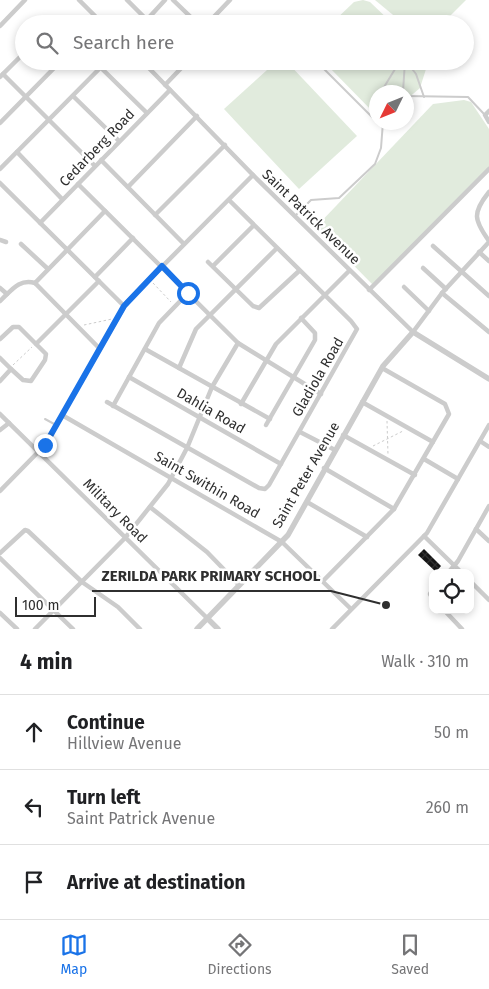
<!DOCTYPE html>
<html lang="en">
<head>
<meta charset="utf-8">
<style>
  body { margin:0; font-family:"Fira Sans",sans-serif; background:#f2f2f2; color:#202124 }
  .controls { position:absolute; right:15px; bottom:15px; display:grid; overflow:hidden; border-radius:10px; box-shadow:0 2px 8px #0003 }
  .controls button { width:45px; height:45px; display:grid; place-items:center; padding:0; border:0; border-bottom:1px solid #e0e0e0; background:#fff; color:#202124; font:25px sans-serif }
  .compass { position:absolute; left:369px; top:85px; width:45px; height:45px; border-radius:50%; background:#fff; box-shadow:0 2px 8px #0003; rotate:227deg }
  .scale { position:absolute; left:15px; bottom:12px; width:81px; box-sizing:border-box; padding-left:5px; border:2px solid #2f2f2f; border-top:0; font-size:14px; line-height:18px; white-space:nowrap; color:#2f2f2f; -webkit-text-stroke:4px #fff; paint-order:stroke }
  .stop { position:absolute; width:15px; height:15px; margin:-11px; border:4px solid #1a73e8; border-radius:50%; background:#fff }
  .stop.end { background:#1a73e8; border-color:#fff; box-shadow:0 1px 5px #0008 }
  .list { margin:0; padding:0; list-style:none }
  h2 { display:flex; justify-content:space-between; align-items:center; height:65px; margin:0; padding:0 20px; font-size:21px }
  h2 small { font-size:16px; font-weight:400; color:#757577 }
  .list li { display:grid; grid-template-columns:32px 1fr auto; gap:15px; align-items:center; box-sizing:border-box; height:75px; padding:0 20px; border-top:1px solid #e0e0e0 }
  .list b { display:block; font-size:19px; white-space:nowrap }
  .list p { margin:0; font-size:16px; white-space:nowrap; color:#757577 }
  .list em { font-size:16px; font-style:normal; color:#757577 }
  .icon { flex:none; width:28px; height:28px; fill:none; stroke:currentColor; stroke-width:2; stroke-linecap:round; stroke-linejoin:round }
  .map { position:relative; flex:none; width:489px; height:629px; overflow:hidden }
  .search { position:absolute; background:#fff; box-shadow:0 2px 8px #0003; left:15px; right:15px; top:15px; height:55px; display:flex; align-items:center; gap:12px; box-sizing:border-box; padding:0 18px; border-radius:28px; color:#757577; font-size:19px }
  .sheet { height:290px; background:#fff }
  nav { display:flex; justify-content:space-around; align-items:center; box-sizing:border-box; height:70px; border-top:1px solid #e0e0e0; background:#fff; font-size:14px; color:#757577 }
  nav a { display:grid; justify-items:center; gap:2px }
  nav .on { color:#1a73e8 }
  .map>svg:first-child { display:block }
  .park { fill:#e1ebdd }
  .building { fill:url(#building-cross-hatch) }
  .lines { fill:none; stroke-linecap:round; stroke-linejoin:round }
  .path { stroke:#ccc; stroke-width:1; stroke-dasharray:2.5 2.5; stroke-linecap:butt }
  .service { stroke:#ccc; stroke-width:2 }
  .minor { stroke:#ccc; stroke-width:4.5 }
  .tertiary { stroke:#ccc; stroke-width:5.5 }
  .route { stroke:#1a73e8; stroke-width:6 }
  .labels { text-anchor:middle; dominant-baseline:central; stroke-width:5; stroke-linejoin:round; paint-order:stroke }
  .street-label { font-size:14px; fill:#2f2f2f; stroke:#fff }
  .leader { fill:none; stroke:#2f2f2f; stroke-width:2 }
  .callout-dot { fill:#2f2f2f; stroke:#fff; stroke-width:2 }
  .callout-label { font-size:15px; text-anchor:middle; font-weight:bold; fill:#2f2f2f; stroke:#fff; stroke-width:5; stroke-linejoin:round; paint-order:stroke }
</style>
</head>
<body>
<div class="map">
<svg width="489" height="629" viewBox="0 0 489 629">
  <defs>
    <pattern id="building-cross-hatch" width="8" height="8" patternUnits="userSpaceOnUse" patternTransform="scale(1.25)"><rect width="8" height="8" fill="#161616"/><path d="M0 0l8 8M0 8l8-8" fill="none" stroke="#303030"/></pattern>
  </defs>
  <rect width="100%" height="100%" fill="#fff"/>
  <g class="park">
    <path d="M363 0 370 2 393 24H331L354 2Z"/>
    <path d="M375 0H466L442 24H404Z"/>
    <path d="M277 61H286L357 136 299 189 224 109Z"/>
    <path d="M336 61H422L426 69 420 88 407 99 406 92H376V115L329 67Z"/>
    <path d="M464 100 471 102 489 129V167L373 285 316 227 433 104Z"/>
  </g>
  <path class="building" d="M424 549 441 566 436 572 418 555Z"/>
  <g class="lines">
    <g class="path">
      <path d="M153 283 171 302"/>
      <path d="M84 325 112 319"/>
      <path d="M13 365 32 347"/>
      <path d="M387 421 388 455"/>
      <path d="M373 446 403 431"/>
    </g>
    <g class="service">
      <path d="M437 24 443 19"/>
      <path d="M406 61 416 74 424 97"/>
      <path d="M322 67 376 121"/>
      <path d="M381 92 400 61"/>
      <path d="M403 92 405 61"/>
      <path d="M406 96 468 97 484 114"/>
      <path d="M296 215 311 200 339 198 375 164 381 148 383 122"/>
      <path d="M45 419 56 425"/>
    </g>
    <g class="minor">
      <path d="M79 0 103 24"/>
      <path d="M127 0 151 24"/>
      <path d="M173 0 198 24"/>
      <path d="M143 24 165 0"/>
      <path d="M207 24 230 0"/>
      <path d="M0 26 25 0"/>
      <path d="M94 61 147 113"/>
      <path d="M142 61 253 175 413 332 442 293 489 242"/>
      <path d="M3 74 95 166"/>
      <path d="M0 77 24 53"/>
      <path d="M165 85 188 61"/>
      <path d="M73 96 119 141"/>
      <path d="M489 111 485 115 489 122"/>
      <path d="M0 123 61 61"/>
      <path d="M17 152 62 199"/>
      <path d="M101 160 184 244"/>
      <path d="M0 169 107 61"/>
      <path d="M0 183 124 306"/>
      <path d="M78 184 238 343 321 394"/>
      <path d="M128 187 197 116"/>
      <path d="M489 192C472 213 474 220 489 241"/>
      <path d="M155 215 225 145"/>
      <path d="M40 223 170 90"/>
      <path d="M0 240 6 242"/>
      <path d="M21 244 48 269"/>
      <path d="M433 246 489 296"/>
      <path d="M479 252 489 261"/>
      <path d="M208 262 253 306 259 308 299 271"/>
      <path d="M213 266 253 226"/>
      <path d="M423 268 446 289"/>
      <path d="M95 277 133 238"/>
      <path d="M35 283 105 211"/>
      <path d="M35 283 99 348"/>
      <path d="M404 287 429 311"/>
      <path d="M0 288 7 294"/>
      <path d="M369 290 489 169"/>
      <path d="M442 293 489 332"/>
      <path d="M0 301C11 291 19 278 35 283"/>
      <path d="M0 339 13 327H19L46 354 45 360 31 381 23 380 11 369"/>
      <path d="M36 344 99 281"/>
      <path d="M145 349 270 419"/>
      <path d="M0 358 11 369 0 381"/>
      <path d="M179 368 196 329 276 249"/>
      <path d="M129 377 281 464"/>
      <path d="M107 402 259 488 265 489 269 485 357 329 351 321 229 200"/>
      <path d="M362 402 433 442"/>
      <path d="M241 404 276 344 349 271"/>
      <path d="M113 406 159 323 188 293"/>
      <path d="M0 414 207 618"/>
      <path d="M62 415 282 542 351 609"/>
      <path d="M266 425 315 340V333L301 318"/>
      <path d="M0 430 9 423"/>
      <path d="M300 432 335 450"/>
      <path d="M343 435 415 475"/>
      <path d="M480 441 489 447"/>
      <path d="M424 459 458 479"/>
      <path d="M324 468 394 509"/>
      <path d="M0 491 45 445 127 302 253 175"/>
      <path d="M307 502 367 537"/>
      <path d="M150 507 207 552 239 585"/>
      <path d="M476 529 489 541"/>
      <path d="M424 536 462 573"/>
      <path d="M0 553 25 530 28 531 82 582 118 607 140 629"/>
      <path d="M0 558 73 629"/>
      <path d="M448 573 458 561 489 506"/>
      <path d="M323 581 394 509 449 414 445 404 382 368"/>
      <path d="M470 581 489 600"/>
      <path d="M433 589 430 594 433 599"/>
      <path d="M444 610 462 629"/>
      <path d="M0 613 17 629"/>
      <path d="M35 629 125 538 168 484 187 448 212 387 238 343"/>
      <path d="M332 629 427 533 489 425"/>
    </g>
    <g class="tertiary">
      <path d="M207 618 218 629"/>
      <path d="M197 629 288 535 383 366 413 332 489 379"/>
    </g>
  </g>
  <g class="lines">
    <path class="route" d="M45 445 124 306 162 266 188 293"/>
  </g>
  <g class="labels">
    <g class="street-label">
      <text transform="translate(97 148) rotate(-46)">Cedarberg Road</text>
      <text transform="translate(311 217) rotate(44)">Saint Patrick Avenue</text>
      <text transform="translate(318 377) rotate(-60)">Gladiola Road</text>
      <text transform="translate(211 411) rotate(30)">Dahlia Road</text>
      <text transform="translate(306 475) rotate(-60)">Saint Peter Avenue</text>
      <text transform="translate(207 485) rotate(30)">Saint Swithin Road</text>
      <text transform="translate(115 511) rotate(45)">Military Road</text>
    </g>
  </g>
  <path class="leader" d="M386 605L331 591H92"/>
  <circle class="callout-dot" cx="386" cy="605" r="5"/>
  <g class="callout-label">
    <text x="211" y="581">ZERILDA PARK PRIMARY SCHOOL</text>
  </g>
</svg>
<div class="controls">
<button><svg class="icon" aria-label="locate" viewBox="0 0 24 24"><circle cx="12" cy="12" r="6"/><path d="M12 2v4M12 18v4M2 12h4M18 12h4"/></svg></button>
</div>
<svg class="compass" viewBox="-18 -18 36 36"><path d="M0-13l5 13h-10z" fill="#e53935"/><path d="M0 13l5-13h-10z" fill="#757577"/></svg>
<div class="scale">100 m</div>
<div class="stop" style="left:188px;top:293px"></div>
<div class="stop end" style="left:45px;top:445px"></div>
<div class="search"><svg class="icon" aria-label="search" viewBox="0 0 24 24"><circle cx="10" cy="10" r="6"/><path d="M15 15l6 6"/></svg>Search here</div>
</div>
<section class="sheet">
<h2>4 min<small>Walk · 310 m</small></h2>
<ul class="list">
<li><svg class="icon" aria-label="ahead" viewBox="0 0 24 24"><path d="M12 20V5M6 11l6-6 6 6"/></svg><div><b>Continue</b><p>Hillview Avenue</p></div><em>50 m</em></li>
<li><svg class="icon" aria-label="left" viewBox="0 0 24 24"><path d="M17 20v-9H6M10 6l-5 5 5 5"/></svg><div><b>Turn left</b><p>Saint Patrick Avenue</p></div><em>260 m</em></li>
<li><svg class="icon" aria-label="arrive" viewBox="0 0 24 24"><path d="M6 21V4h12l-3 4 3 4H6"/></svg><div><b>Arrive at destination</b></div></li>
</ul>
</section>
<nav>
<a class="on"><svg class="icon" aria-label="map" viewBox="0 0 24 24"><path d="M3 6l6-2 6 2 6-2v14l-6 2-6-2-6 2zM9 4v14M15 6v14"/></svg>Map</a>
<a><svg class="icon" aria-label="directions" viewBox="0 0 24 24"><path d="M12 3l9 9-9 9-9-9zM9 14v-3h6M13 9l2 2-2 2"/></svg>Directions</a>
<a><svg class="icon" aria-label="saved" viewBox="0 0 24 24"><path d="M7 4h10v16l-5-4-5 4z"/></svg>Saved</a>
</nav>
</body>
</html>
